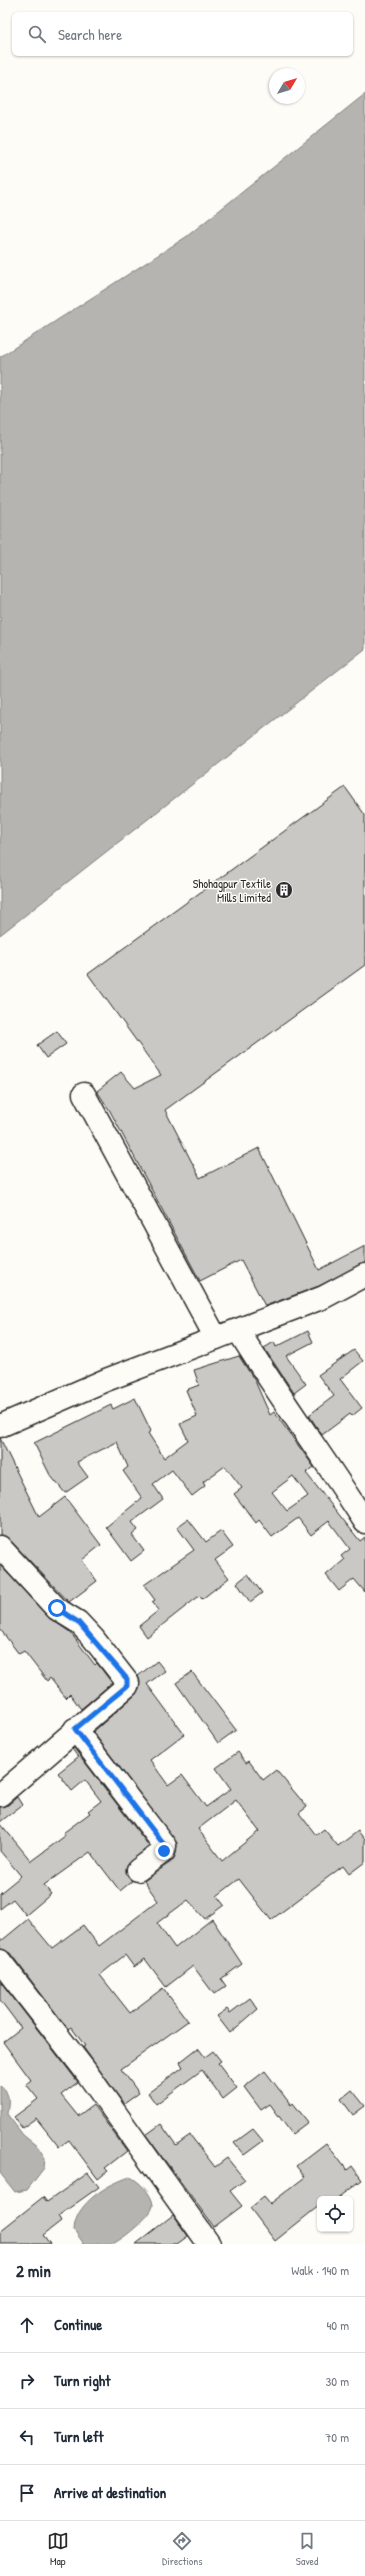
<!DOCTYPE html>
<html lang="en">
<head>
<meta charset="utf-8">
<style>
  body { margin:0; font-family:"Patrick Hand",sans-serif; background:#f2f2f3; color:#1f2937 }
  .controls { position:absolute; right:12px; bottom:12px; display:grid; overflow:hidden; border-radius:6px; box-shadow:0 1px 3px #0004 }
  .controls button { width:36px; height:36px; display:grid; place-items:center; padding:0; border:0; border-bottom:1px solid #e0e1e3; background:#fff; color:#1f2937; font:20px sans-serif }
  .compass { position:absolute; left:269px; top:68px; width:36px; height:36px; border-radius:50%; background:#fff; box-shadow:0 1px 3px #0004; rotate:52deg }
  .stop { position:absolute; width:12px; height:12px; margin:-9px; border:3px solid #1a73e8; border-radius:50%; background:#fff }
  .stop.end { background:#1a73e8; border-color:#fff; box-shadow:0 1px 4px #0008 }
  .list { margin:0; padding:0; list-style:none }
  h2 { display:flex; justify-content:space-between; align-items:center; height:52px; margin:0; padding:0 16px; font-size:17px }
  h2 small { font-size:13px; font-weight:400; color:#747a83 }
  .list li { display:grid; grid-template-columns:26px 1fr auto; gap:12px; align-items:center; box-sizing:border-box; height:56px; padding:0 16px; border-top:1px solid #e0e1e3 }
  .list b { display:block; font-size:15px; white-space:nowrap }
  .list em { font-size:13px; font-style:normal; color:#747a83 }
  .icon { flex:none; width:22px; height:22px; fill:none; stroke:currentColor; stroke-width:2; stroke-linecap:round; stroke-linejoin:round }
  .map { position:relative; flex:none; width:365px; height:2244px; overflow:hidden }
  .search { position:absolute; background:#fff; box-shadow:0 1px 3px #0004; left:12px; right:12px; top:12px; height:44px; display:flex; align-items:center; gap:10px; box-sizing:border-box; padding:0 14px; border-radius:6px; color:#747a83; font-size:15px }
  .sheet { height:276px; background:#fff }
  nav { display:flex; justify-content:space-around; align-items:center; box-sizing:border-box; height:56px; border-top:1px solid #e0e1e3; background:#fff; font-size:11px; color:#747a83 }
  nav a { display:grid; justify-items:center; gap:2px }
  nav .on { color:#2b2b2b }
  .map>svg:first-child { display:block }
  .water { fill:#b5b4b1; stroke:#7e7d7b }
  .building { fill:#c9c8c4; stroke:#2b2b2b; fill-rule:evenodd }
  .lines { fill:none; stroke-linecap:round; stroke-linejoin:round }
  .minor-casing { stroke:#2b2b2b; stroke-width:25 }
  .minor { stroke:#fdfcf7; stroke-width:22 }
  .route { stroke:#1a73e8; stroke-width:5 }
  .labels { text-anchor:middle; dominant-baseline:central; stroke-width:3; stroke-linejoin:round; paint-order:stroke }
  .poi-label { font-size:12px; fill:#2b2b2b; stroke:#fdfcf7; text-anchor:end }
</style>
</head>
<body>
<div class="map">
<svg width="365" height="2244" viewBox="0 0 365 2244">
  <rect width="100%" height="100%" fill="#fdfcf7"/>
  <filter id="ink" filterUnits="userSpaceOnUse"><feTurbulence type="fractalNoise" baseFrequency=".025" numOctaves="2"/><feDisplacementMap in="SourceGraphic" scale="8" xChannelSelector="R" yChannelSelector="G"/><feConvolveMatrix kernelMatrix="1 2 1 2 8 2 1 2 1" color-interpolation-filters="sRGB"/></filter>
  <g filter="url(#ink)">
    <g class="water">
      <path d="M365 94V649L0 935V357L186 237Z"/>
      <path d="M0 2086C12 2095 8 2102 7 2114L23 2135 38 2147 45 2158 44 2168 27 2190 15 2192 0 2173Z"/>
      <path d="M130 2177C139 2181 152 2194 153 2205 153 2215 123 2239 114 2243 107 2244 92 2244 84 2244L74 2230C75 2203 108 2184 130 2177Z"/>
    </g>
    <g class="building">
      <path d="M345 787 365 815V965L165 1110 200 1178 259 1148 319 1270 365 1246V1263L319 1286 265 1306 241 1260 200 1281 110 1111 97 1091 121 1072 135 1088 161 1075 88 974Z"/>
      <path d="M57 1031 66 1044 46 1058 37 1045Z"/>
      <path d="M308 1331 313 1342 286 1356 306 1384 294 1393 264 1348 274 1342 276 1347Z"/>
      <path d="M354 1350 363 1361 340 1379 362 1408 352 1416 350 1414 322 1435 309 1415 334 1396 318 1375Z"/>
      <path d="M239 1356 255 1381 270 1415 274 1412 314 1467 306 1473 360 1541 365 1537V1592L354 1579 339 1591 326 1575 344 1560 341 1556 350 1549 329 1521 311 1535 298 1518 272 1537 259 1520 256 1523 234 1494 242 1488 225 1466 203 1482 205 1486 192 1496 172 1470 153 1484 163 1499 132 1522 138 1530 132 1535 144 1551 131 1561 106 1527 142 1498 123 1471 128 1467 117 1442 77 1462 88 1477 65 1493 50 1475 34 1443 111 1405 113 1409 135 1398 151 1431 148 1433 164 1458 188 1440 180 1424 197 1416 186 1390 199 1385 194 1370ZM293 1476 308 1496 287 1511 272 1492Z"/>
      <path d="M0 1438 39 1517 65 1497 101 1545 82 1560 97 1581 69 1602 9 1539 0 1535Z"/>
      <path d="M188 1519 206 1542 221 1531 233 1547 215 1560 229 1578 202 1599 199 1596 147 1637 139 1626 159 1610 152 1602 155 1600 144 1585 194 1550 177 1527Z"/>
      <path d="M0 1565 48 1617 70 1632 95 1665 97 1663 112 1683 81 1709 70 1694 66 1698 50 1678 47 1681 24 1651 19 1654 0 1629Z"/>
      <path d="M248 1574 262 1593 250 1602 237 1583Z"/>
      <path d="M157 1661 165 1671 147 1684 184 1734 150 1760 168 1785 182 1775 206 1807 231 1789 216 1768 238 1752 246 1763 249 1761 263 1780 276 1770 307 1807 299 1813 316 1835 324 1829 338 1846 358 1831 365 1840V1862L349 1874 343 1866 271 1920 239 1879 217 1896 224 1905 205 1919 188 1900 157 1923 175 1948 212 1919 242 1964 221 1979 226 1986 214 1994 193 1966 166 1987 145 1959 134 1967 125 1955 100 1975 130 2013 163 1988 188 2021 121 2069 139 2093 124 2104 83 2047 85 2046 71 2027 68 2029 10 1953 0 1949V1942L28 1919 52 1948 83 1925 99 1946 158 1901 144 1881 172 1861 176 1853 177 1843 93 1732 135 1695 140 1687 138 1676ZM236 1800 259 1831 222 1861 198 1829Z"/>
      <path d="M192 1672 236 1730 218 1743 176 1683Z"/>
      <path d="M74 1748 149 1846 127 1865 126 1872 132 1881 120 1891 90 1852 44 1885 51 1894 26 1915 13 1899 0 1909V1893L21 1876 0 1851V1823L31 1861 65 1836 63 1833 90 1813 88 1811 101 1801 85 1780 72 1791 58 1773 78 1757 72 1749Z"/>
      <path d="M17 1797 22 1805 0 1822V1807L8 1805Z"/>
      <path d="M0 1981 78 2082 61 2095 78 2116 93 2105 127 2151 105 2168 108 2171 98 2179 69 2140 59 2147 36 2118 22 2128 14 2117 38 2099 26 2084 31 2080 3 2042 21 2028 0 2000Z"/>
      <path d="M250 1998 258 2009 230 2033 217 2016 227 2009 230 2013Z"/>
      <path d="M198 2048 205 2057 213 2051 221 2061 218 2063 237 2088 223 2099 202 2070 156 2104 148 2093 183 2067 180 2062Z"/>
      <path d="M265 2071 291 2105 293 2103 308 2122 292 2134 270 2104 261 2110 244 2087Z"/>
      <path d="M352 2090 365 2106 353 2115 341 2099Z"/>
      <path d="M161 2124 176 2145 190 2135 215 2167 227 2158 245 2180 230 2191 242 2206 214 2227 146 2135Z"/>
      <path d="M253 2129 263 2141 244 2155 234 2143Z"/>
      <path d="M326 2143 347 2170 352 2166 362 2180 337 2199H320V2205L275 2241 250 2208 264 2197 270 2204 305 2177 296 2166Z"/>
      <path d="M88 2173 99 2187 58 2216 61 2221 43 2235 50 2244H0V2231L43 2197 47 2202Z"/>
      <path d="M173 2215 188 2236 177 2244H136Z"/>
    </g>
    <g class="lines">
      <g class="minor-casing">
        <g id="minor">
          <path d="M84 1094 216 1338"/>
          <path d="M238 1330C278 1396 324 1457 365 1522"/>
          <path d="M0 1426 106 1380 324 1297 365 1275"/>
          <path d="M0 1547 57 1609 78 1622 93 1638 128 1683 127 1686 0 1795"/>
          <path d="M75 1729 165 1846 164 1851 138 1870"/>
          <path d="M0 1961 84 2069 209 2244"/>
        </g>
      </g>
      <use href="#minor" class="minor"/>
    </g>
  </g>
  <g class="lines" filter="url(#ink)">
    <path class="route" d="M57 1608 78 1622 127 1679V1686L75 1729 165 1846 164 1851"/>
  </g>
  <defs>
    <g id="building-disc" transform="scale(0.9)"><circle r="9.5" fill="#2b2b2b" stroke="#fdfcf7"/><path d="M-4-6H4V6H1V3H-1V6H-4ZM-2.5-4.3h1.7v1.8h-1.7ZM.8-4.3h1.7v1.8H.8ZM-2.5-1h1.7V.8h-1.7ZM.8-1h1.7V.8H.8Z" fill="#fff"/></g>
  </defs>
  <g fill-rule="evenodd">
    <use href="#building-disc" x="284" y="890"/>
  </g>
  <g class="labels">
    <g class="poi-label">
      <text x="271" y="883">Shohagpur Textile<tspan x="271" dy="14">Mills Limited</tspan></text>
    </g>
  </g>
</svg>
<div class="controls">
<button><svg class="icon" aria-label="locate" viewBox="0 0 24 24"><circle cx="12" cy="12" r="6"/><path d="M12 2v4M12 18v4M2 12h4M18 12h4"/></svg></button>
</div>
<svg class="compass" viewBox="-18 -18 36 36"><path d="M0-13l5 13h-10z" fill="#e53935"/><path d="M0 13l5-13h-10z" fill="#747a83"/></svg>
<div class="stop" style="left:57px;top:1608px"></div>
<div class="stop end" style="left:164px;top:1851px"></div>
<div class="search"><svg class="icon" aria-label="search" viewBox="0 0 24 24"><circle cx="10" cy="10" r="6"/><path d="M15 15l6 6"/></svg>Search here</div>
</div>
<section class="sheet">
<h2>2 min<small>Walk · 140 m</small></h2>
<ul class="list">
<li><svg class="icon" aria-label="ahead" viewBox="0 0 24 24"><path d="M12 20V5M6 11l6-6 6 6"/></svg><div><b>Continue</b></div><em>40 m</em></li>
<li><svg class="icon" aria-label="right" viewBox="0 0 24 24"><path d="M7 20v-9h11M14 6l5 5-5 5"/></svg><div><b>Turn right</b></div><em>30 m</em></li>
<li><svg class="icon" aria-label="left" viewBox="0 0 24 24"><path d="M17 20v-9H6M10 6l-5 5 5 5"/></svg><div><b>Turn left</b></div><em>70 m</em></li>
<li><svg class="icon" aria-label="arrive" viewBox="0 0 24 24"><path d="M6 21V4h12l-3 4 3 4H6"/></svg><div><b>Arrive at destination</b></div></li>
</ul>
</section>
<nav>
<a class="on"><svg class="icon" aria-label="map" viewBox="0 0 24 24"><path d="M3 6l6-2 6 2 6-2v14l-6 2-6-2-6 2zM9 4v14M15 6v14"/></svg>Map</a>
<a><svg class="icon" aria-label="directions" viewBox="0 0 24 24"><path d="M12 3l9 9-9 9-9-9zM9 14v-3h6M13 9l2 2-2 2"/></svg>Directions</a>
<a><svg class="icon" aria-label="saved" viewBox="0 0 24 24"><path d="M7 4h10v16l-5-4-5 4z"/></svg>Saved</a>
</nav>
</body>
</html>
